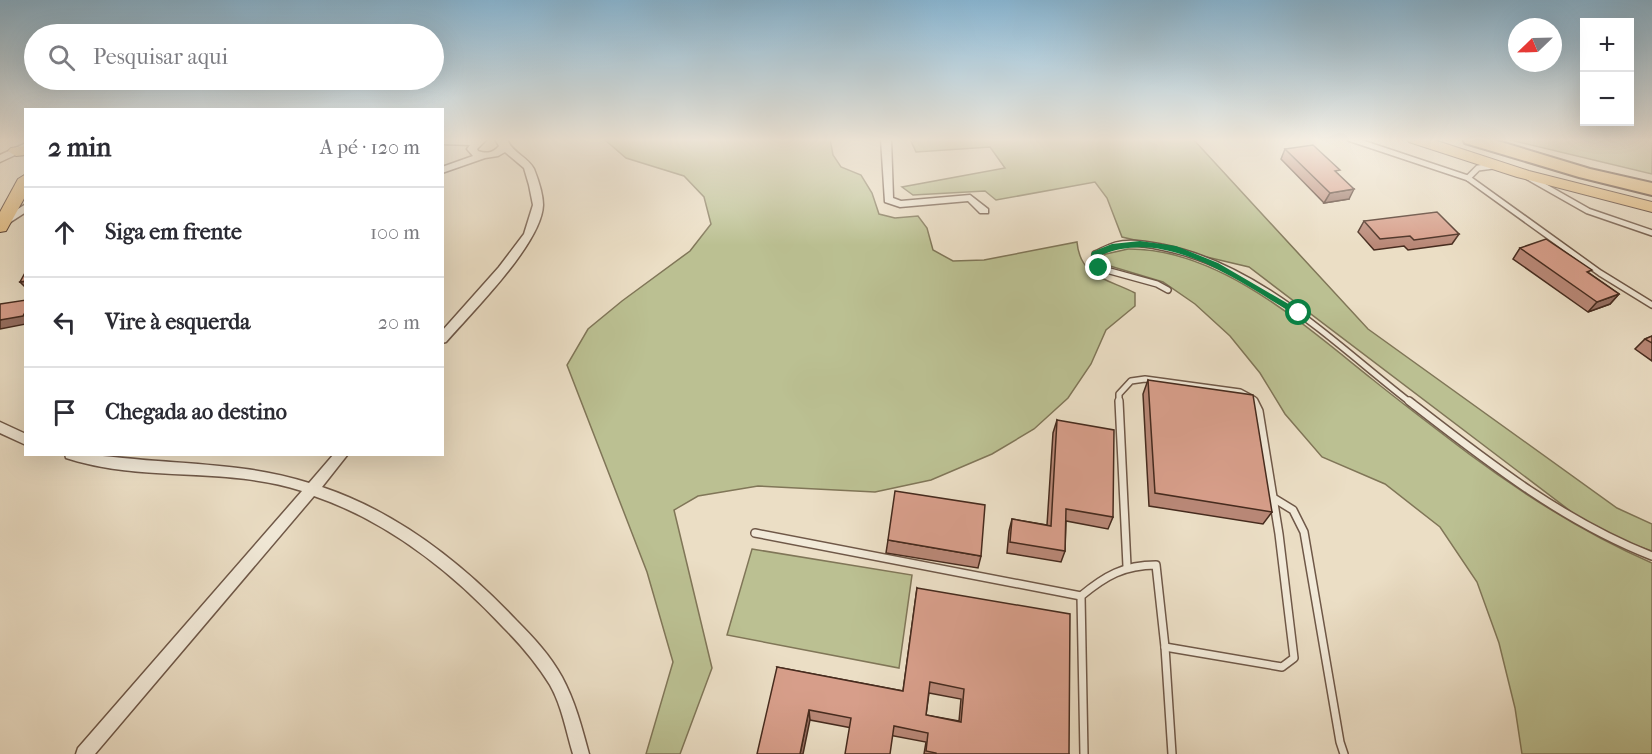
<!DOCTYPE html>
<html lang="pt">
<head>
<meta charset="utf-8">
<style>
  body { margin:0; font-family:"IM FELL French Canon",serif; background:#f7f7f7; color:#2b2b33 }
  .controls { position:absolute; right:18px; top:18px; display:grid; overflow:hidden; border-radius:0px; box-shadow:0 6px 24px #0002 }
  .controls button { width:54px; height:54px; display:grid; place-items:center; padding:0; border:0; border-bottom:2px solid #e1e1e2; background:#fff; color:#2b2b33; font:30px sans-serif }
  .compass { position:absolute; left:1508px; top:18px; width:54px; height:54px; border-radius:50%; background:#fff; box-shadow:0 6px 24px #0002; rotate:247deg }
  .stop { position:absolute; width:18px; height:18px; margin:-14px; border:4px solid #0b8043; border-radius:50%; background:#fff }
  .stop.end { background:#0b8043; border-color:#fff; box-shadow:0 2px 6px #0008 }
  .list { margin:0; padding:0; list-style:none }
  h2 { display:flex; justify-content:space-between; align-items:center; height:78px; margin:0; padding:0 24px; font-size:26px }
  h2 small { font-size:20px; font-weight:400; color:#7c7c81 }
  .list li { display:grid; grid-template-columns:39px 1fr auto; gap:18px; align-items:center; box-sizing:border-box; height:90px; padding:0 24px; border-top:2px solid #e1e1e2 }
  .list b { display:block; font-size:22px; white-space:nowrap }
  .list em { font-size:20px; font-style:normal; color:#7c7c81 }
  .icon { flex:none; width:33px; height:33px; fill:none; stroke:currentColor; stroke-width:2; stroke-linecap:round; stroke-linejoin:round }
  .map { position:relative; flex:none; width:1652px; height:754px; overflow:hidden }
  .search { position:absolute; background:#fff; box-shadow:0 6px 24px #0002; left:24px; top:24px; width:420px; height:66px; display:flex; align-items:center; gap:15px; box-sizing:border-box; padding:0 21px; border-radius:33px; color:#7c7c81; font-size:22px }
  .panel { position:absolute; background:#fff; box-shadow:0 6px 24px #0002; left:24px; top:108px; width:420px; height:348px; border-radius:0px }
  .map>svg:first-child { display:block }
  .green { fill:#bbc092; stroke:#807658; stroke-width:1.5 }
  .lines { fill:none; stroke-linecap:round; stroke-linejoin:round }
  .lane-far1-casing { stroke:#6f5848; stroke-width:8 }
  .lane-casing { stroke:#6f5848; stroke-width:10 }
  .street-casing { stroke:#6f5848; stroke-width:3 }
  .primary-casing { stroke:#462b1e; stroke-width:2 }
  .highway-casing { stroke:#462b1e; stroke-width:4 }
  .lane-far1 { stroke:#f2ead9; stroke-width:5 }
  .lane { stroke:#f2ead9; stroke-width:7 }
  .street { fill:#f2ead9; fill-rule:evenodd }
  .primary { fill:#e6bf82; fill-rule:evenodd }
  .highway { fill:#e6bf82; fill-rule:evenodd }
  .wall { fill:#b98877; stroke:#462b1e; stroke-width:1.5; fill-rule:evenodd }
  .shaded-wall { fill:#966f61; stroke:#462b1e; stroke-width:1.5 }
  .building { fill:#d79e8a; stroke:#462b1e; stroke-width:1.5; fill-rule:evenodd }
  .route { fill:#0b8043 }
</style>
</head>
<body>
<div class="map">
<svg width="1652" height="754" viewBox="0 0 1652 754">
  <rect width="100%" height="100%" fill="#ebdec5"/>
  <filter id="stains"><feTurbulence type="fractalNoise" baseFrequency=".00333" numOctaves="4"/><feColorMatrix values="0 0 0 0 .2 0 0 0 0 .09 0 0 0 0 .02 0 0 0 .5 -.17"/></filter>
  <radialGradient id="worn" r=".72"><stop offset=".6" stop-color="#630" stop-opacity="0"/><stop offset="1" stop-color="#630" stop-opacity=".3"/></radialGradient>
  <g class="green">
    <path d="M604 139H830L833 155 841 167 861 175 872 193 879 214 895 218 918 216 927 228 933 250 953 261 984 260 1077 242C1080 278 1109 279 1135 293V306L1106 330 1091 364 1068 398 1034 429 992 454 931 480 875 492 758 486 698 496 674 510 712 668 680 754H646L673 662 647 572 567 365 588 329 622 301 690 251 711 224 704 197 684 176 626 158Z"/>
    <path d="M910 139H1193L1368 329 1617 508 1652 524V551L1598 532 1249 267 1122 237 1107 198 1095 182 996 200 985 191 913 195 902 187 1005 168 990 147 916 152Z"/>
    <path d="M1509 139H1652V174L1515 141Z"/>
    <path d="M1128 249C1219 248 1304 325 1372 379 1403 404 1436 429 1469 454 1527 497 1585 534 1652 563V754H1522L1515 708 1499 643 1477 582 1440 527 1385 484 1322 457 1285 414 1260 373 1230 336 1195 304 1163 282 1100 263 1101 257 1106 254Z"/>
    <path d="M752 549 912 575 899 668 727 635Z"/>
  </g>
  <g class="lines">
    <g class="lane-far1-casing">
      <g id="lane-far1">
        <path d="M1351 139 1468 178 1600 273 1652 305"/>
        <path d="M1528 177 1588 211 1652 233"/>
        <path d="M1468 178 1478 168 1493 166"/>
        <path d="M1168 290 1157 284 1099 268 1094 264 1095 254C1102 251 1109 247 1116 245 1130 241 1147 244 1161 247 1258 265 1336 345 1411 403"/>
        <path d="M1119 403V394L1131 381 1145 379 1240 392 1253 399 1255 403"/>
      </g>
    </g>
    <g class="lane-casing">
      <g id="lane">
        <path d="M1119 401 1127 566"/>
        <path d="M1409 401C1485 460 1562 521 1652 556"/>
        <path d="M1275 499 1293 510 1304 532 1340 742 1344 754"/>
        <path d="M755 533 1081 596"/>
        <path d="M1165 647 1282 667 1294 658 1279 534 1259 411 1254 401"/>
        <path d="M1084 754 1081 596C1105 576 1124 565 1156 565L1165 647 1172 754"/>
      </g>
    </g>
    <g class="street-casing">
      <g id="street">
        <path d="M442 139H487L477 149 478 151C487 154 493 153 499 146L495 139H507C511 152 528 157 534 169 538 179 543 194 543 205 542 243 472 312 446 342L442 343V331L499 267 524 234 533 205 529 185 524 168 505 152 498 156 485 158 442 173V167L473 156 467 149 470 145 442 144Z"/>
        <path d="M881 139H891L893 198 901 201 970 195 988 209V213H980L968 201 900 207 885 202Z"/>
        <path d="M26 143V150L0 162V155Z"/>
        <path d="M26 204V212L6 225 0 226V220Z"/>
        <path d="M0 422 26 434V445L0 433Z"/>
        <path d="M65 454C96 454 126 459 158 461 209 465 260 467 309 483L334 454H348L322 487C397 512 462 563 516 620 533 637 550 655 562 677 575 701 582 728 589 754H573C566 731 562 706 550 685 537 664 521 645 504 628 452 572 387 521 314 496L95 754H76L78 748 302 491C226 466 142 483 66 458Z"/>
      </g>
    </g>
    <g class="primary-casing">
      <g id="primary">
        <path d="M1407 139H1431L1529 171 1652 202V212L1517 177 1409 142Z"/>
        <path d="M26 146V155L16 156 8 151 11 148Z"/>
        <path d="M26 174V195L6 231 0 232V212L18 179Z"/>
      </g>
    </g>
    <g class="highway-casing">
      <path id="highway" d="M1463 139H1491L1590 169 1652 183V195L1579 177 1465 143Z"/>
    </g>
    <use href="#lane-far1" class="lane-far1"/>
    <use href="#lane" class="lane"/>
    <use href="#street" class="street"/>
    <use href="#primary" class="primary"/>
    <use href="#highway" class="highway"/>
  </g>
  <g class="wall">
    <path d="M1285 149 1338 174 1349 199 1324 203 1281 159Z"/>
    <path d="M1364 221 1459 234 1452 244 1408 250 1404 246 1374 250 1358 232Z"/>
    <path d="M1520 248 1589 273 1619 294 1610 304 1588 312 1513 259Z"/>
    <path d="M1652 336V361L1635 349 1645 339Z"/>
    <path d="M1148 380 1272 512 1263 524 1149 506 1143 394Z"/>
    <path d="M1057 420 1113 517 1108 529 1066 521 1065 551 1061 562 1007 553 1009 531 1012 519 1047 525 1053 433Z"/>
    <path d="M888 540 981 556 978 568 886 553Z"/>
    <path d="M917 588 1069 754H924L926 742 810 720 777 667 903 691ZM929 693 961 699 959 721 926 715Z"/>
  </g>
  <g class="shaded-wall">
    <path d="M1354 189 1349 199 1324 203 1330 193Z"/>
    <path d="M26 281V288L20 282Z"/>
    <path d="M1619 294 1610 304 1588 312 1597 302Z"/>
    <path d="M26 311V324L0 329V320Z"/>
    <path d="M809 710 810 720 803 754H800Z"/>
  </g>
  <g class="building">
    <path d="M1313 145 1340 170 1335 171 1354 189 1330 193 1285 149Z"/>
    <path d="M1437 212 1459 234 1414 240 1410 236 1380 239 1364 221Z"/>
    <path d="M1546 239 1592 270 1587 272 1619 294 1597 302 1520 248Z"/>
    <path d="M26 271V281L20 282Z"/>
    <path d="M26 300V311L23 316 0 320V304Z"/>
    <path d="M1652 336V343L1645 339Z"/>
    <path d="M1148 380 1253 395 1272 512 1155 493Z"/>
    <path d="M1057 420 1114 430 1113 517 1066 509 1065 551 1010 542 1012 519 1051 526Z"/>
    <path d="M895 491 985 505 981 556 888 540Z"/>
    <path d="M917 588 1070 614 1069 754H936V753L926 751 928 733 894 726 890 754H845L851 718 809 710 800 754H757L777 667 903 691ZM930 682 964 689 961 722 926 715Z"/>
  </g>
  <linearGradient id="sky" x2="0" y2="1"><stop stop-color="#88b7d5"/><stop offset="0.57" stop-color="#f6f0e5"/><stop offset="1" stop-color="#f6f0e5" stop-opacity="0"/></linearGradient>
  <rect width="1652" height="245" fill="url(#sky)"/>
  <path class="route" d="M1140 241 1176 246 1218 263 1304 313 1296 315C1240 283 1167 225 1099 256L1098 263 1103 268 1102 271H1096L1089 264 1092 252 1112 244Z"/>
  <rect width="100%" height="100%" filter="url(#stains)"/>
  <rect width="100%" height="100%" fill="url(#worn)"/>
</svg>
<div class="controls">
<button>+</button>
<button>−</button>
</div>
<svg class="compass" viewBox="-18 -18 36 36"><path d="M0-13l5 13h-10z" fill="#e53935"/><path d="M0 13l5-13h-10z" fill="#7c7c81"/></svg>
<div class="stop" style="left:1299px;top:313px"></div>
<div class="stop end" style="left:1099px;top:268px"></div>
<div class="search"><svg class="icon" aria-label="search" viewBox="0 0 24 24"><circle cx="10" cy="10" r="6"/><path d="M15 15l6 6"/></svg>Pesquisar aqui</div>
<section class="panel">
<h2>2 min<small>A pé · 120 m</small></h2>
<ul class="list">
<li><svg class="icon" aria-label="ahead" viewBox="0 0 24 24"><path d="M12 20V5M6 11l6-6 6 6"/></svg><div><b>Siga em frente</b></div><em>100 m</em></li>
<li><svg class="icon" aria-label="left" viewBox="0 0 24 24"><path d="M17 20v-9H6M10 6l-5 5 5 5"/></svg><div><b>Vire à esquerda</b></div><em>20 m</em></li>
<li><svg class="icon" aria-label="arrive" viewBox="0 0 24 24"><path d="M6 21V4h12l-3 4 3 4H6"/></svg><div><b>Chegada ao destino</b></div></li>
</ul>
</section>
</div>
</body>
</html>
